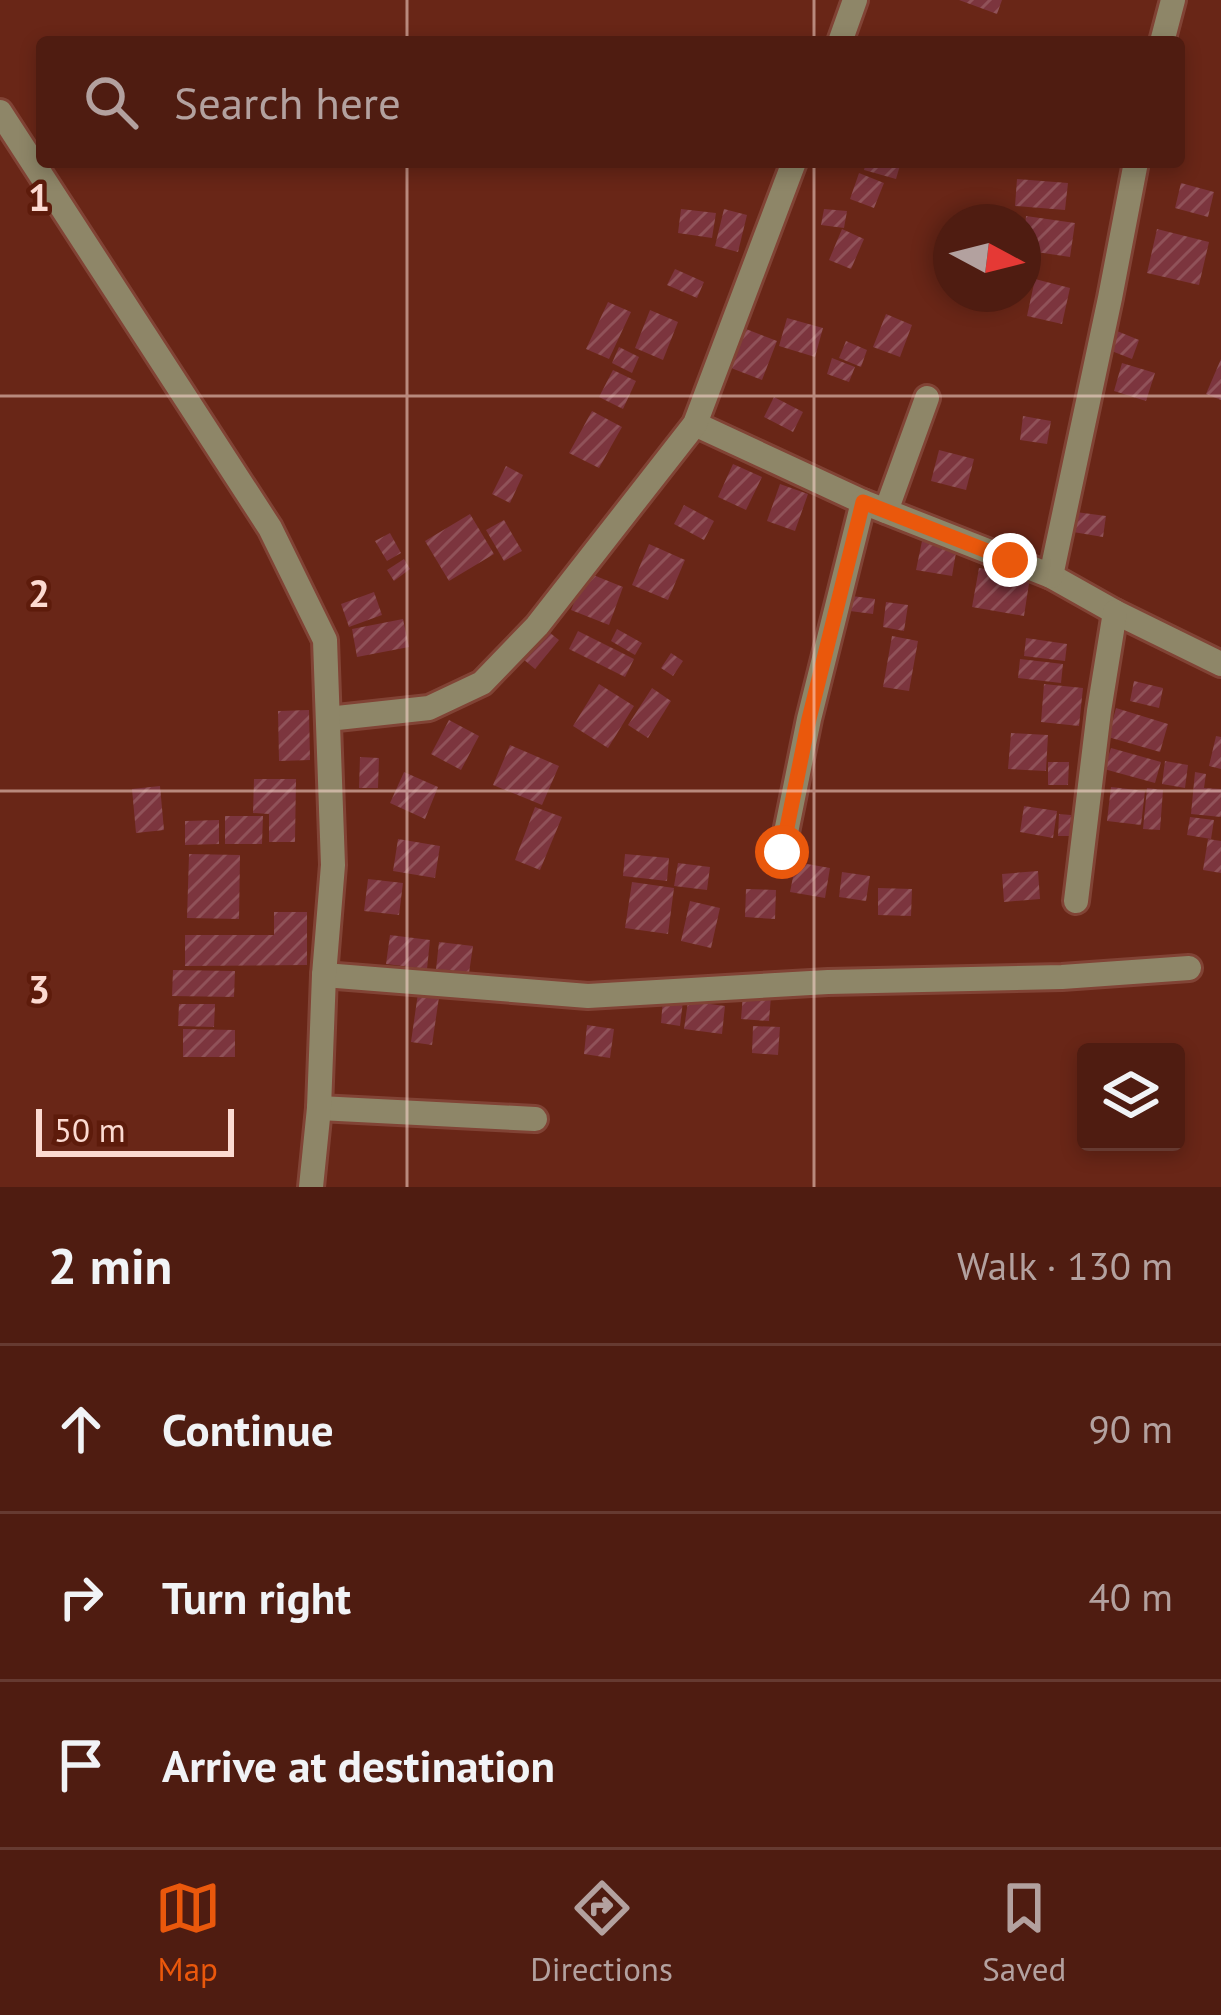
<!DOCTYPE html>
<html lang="en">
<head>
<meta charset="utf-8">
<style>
  body { margin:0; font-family:"PT Sans",sans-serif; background:#55251a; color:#f1f3f6 }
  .controls { position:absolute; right:36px; bottom:36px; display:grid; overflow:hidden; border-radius:12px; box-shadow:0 6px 18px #0003 }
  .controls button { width:108px; height:108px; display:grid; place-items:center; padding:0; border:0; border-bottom:3px solid #663a31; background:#4f1c11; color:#f1f3f6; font:60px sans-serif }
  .compass { position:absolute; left:933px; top:204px; width:108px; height:108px; border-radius:50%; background:#4f1c11; box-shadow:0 6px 18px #0003; rotate:97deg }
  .scale { position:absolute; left:36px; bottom:30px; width:198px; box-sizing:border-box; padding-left:12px; border:6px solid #fcdad1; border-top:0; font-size:33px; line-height:42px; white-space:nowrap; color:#fcdad1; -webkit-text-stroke:9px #5d1b0b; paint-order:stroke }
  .stop { position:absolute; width:36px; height:36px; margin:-27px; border:9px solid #ea580c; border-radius:50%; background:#fff }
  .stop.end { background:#ea580c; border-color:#fff; box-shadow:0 3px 12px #0008 }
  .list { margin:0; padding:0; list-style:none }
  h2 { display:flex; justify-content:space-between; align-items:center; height:156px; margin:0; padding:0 48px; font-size:51px }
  h2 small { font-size:39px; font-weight:400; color:#b3a19f }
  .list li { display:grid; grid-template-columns:78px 1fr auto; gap:36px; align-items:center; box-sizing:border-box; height:168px; padding:0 48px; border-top:3px solid #663a31 }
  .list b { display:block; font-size:45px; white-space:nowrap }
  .list em { font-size:39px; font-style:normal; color:#b3a19f }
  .icon { flex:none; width:66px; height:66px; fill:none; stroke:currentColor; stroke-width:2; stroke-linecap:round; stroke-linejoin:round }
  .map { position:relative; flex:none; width:1221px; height:1187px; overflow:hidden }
  .search { position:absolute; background:#4f1c11; box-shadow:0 6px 18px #0003; left:36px; right:36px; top:36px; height:132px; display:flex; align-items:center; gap:30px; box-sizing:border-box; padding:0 42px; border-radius:12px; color:#b3a19f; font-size:45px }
  .sheet { height:660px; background:#4f1c11 }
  nav { display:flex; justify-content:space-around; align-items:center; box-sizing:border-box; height:168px; border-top:3px solid #663a31; background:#4f1c11; font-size:33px; color:#b3a19f }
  nav a { display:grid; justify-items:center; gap:6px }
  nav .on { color:#ea580c }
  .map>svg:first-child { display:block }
  .building { fill:url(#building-hatch) }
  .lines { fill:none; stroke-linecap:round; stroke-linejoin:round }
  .minor-casing { stroke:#814335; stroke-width:30 }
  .tertiary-casing { stroke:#814335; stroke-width:30 }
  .minor { stroke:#8e8668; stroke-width:24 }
  .tertiary { stroke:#8e8668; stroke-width:24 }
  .route { stroke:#ea580c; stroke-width:15 }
  .grid { fill:none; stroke:#fcdad1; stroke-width:3; stroke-opacity:0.55 }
  .grid-label { font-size:39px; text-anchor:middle; font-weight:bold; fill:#fcdad1; stroke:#5d1b0b; stroke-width:9; stroke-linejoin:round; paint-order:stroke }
</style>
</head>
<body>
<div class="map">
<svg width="1221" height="1187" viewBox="0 0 1221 1187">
  <defs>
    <pattern id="building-hatch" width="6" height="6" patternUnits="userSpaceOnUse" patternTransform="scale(3)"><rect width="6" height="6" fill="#7c353e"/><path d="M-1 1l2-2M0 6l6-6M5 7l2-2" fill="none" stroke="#905259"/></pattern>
  </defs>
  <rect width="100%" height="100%" fill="#692617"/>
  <g class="building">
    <path d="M959 0H1002L997 14Z"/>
    <path d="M866 162H901L896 179 864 170Z"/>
    <path d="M859 173 884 183 874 208 850 199Z"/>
    <path d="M1017 179 1068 183 1065 210 1015 206Z"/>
    <path d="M1181 183 1214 192 1208 217 1175 208Z"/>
    <path d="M681 209 716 213 712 238 678 233Z"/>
    <path d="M724 209 747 215 738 252 715 246Z"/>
    <path d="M824 209 847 211 844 228 821 225Z"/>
    <path d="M1026 216 1075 223 1070 257 1023 250Z"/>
    <path d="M842 229 864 239 851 269 829 260Z"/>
    <path d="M1157 229 1209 242 1199 285 1147 273Z"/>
    <path d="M675 269 704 282 697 298 667 285Z"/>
    <path d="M1035 279 1070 288 1062 324 1027 316Z"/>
    <path d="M608 302 631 312 609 359 586 349Z"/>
    <path d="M650 310 678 322 663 360 635 348Z"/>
    <path d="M886 314 912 325 900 357 873 347Z"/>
    <path d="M787 318 823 328 815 357 779 346Z"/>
    <path d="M746 329 777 341 762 380 731 368Z"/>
    <path d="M1117 331 1139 340 1132 359 1109 350Z"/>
    <path d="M846 341 867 350 861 367 839 358Z"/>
    <path d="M619 347 639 357 632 373 612 363Z"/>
    <path d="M832 358 855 367 849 382 827 374Z"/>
    <path d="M1221 359V400L1206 394Z"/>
    <path d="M1122 363 1155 373 1146 401 1114 391Z"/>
    <path d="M613 370 636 381 623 409 599 397Z"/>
    <path d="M774 397 803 412 793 432 764 417Z"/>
    <path d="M592 411 622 427 599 468 569 453Z"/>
    <path d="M1023 416 1051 421 1047 444 1020 440Z"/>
    <path d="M939 450 974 459 966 490 931 481Z"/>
    <path d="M733 464 762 477 746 510 718 497Z"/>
    <path d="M506 466 523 475 510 503 492 494Z"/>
    <path d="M780 484 808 494 795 531 767 521Z"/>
    <path d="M684 505 714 521 704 540 674 524Z"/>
    <path d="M1076 512 1106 516 1103 537 1073 532Z"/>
    <path d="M470 514 494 554 449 581 425 541Z"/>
    <path d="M504 520 522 551 504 561 486 530Z"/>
    <path d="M390 533 401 553 387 561 375 541Z"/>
    <path d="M922 541 957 547 952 576 916 570Z"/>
    <path d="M649 544 685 560 668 600 632 585Z"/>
    <path d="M404 559 410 569 394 581 387 570Z"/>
    <path d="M979 568 1030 577 1024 616 972 607Z"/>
    <path d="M586 572 623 587 609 625 571 610Z"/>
    <path d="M374 592 382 615 349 627 341 604Z"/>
    <path d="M852 596 875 599 873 614 850 611Z"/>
    <path d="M886 602 908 605 904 631 883 627Z"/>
    <path d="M403 619 409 647 357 657 352 629Z"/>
    <path d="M540 625 559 640 535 669 517 654Z"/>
    <path d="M617 629 642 643 635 655 611 641Z"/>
    <path d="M578 631 634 659 625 677 569 649Z"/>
    <path d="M892 636 918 641 909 691 883 687Z"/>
    <path d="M1026 638 1067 644 1065 661 1024 656Z"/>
    <path d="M671 653 683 661 673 676 661 668Z"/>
    <path d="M1020 659 1063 664 1061 683 1018 678Z"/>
    <path d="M1134 681 1163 688 1159 708 1130 701Z"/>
    <path d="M599 684 634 706 608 748 573 726Z"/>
    <path d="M1044 684 1083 688 1079 726 1041 722Z"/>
    <path d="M652 688 671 701 648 738 628 725Z"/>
    <path d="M1116 708 1168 724 1160 752 1108 737Z"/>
    <path d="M309 710 310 760 279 761 278 711Z"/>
    <path d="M449 720 479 736 461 770 431 754Z"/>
    <path d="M1011 733 1048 735 1046 771 1008 769Z"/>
    <path d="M1216 736 1221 737V769L1209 766Z"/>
    <path d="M510 745 559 766 542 805 493 785Z"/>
    <path d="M1111 748 1161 762 1155 783 1104 769Z"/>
    <path d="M360 757 379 758 378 788H359Z"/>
    <path d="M1165 761 1188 765 1185 788 1162 784Z"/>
    <path d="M1048 762H1069L1068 785H1048Z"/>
    <path d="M404 772 438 787 425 819 390 803Z"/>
    <path d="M1195 772 1206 774 1204 788 1221 789V817L1191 814Z"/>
    <path d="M254 779H296L295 842H269V814L253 813Z"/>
    <path d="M160 786 164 830 136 833 132 789Z"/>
    <path d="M1111 787 1145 791 1141 825 1107 821Z"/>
    <path d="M1147 788 1163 790 1160 830 1143 829Z"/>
    <path d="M1024 806 1057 811 1053 838 1020 832Z"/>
    <path d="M535 807 562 817 540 870 515 860Z"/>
    <path d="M1059 814 1071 815 1070 836H1058Z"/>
    <path d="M225 816H263L262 844H225Z"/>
    <path d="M1190 817 1214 820 1211 839 1187 835Z"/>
    <path d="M219 820V844L185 845V821Z"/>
    <path d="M398 839 440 846 435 878 393 871Z"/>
    <path d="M1208 839 1221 841V873L1203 870Z"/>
    <path d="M189 854 240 855 239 919 187 918Z"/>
    <path d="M625 854 669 858 667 881 623 876Z"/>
    <path d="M796 862 830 868 825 898 790 892Z"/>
    <path d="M678 863 710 867 707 890 674 886Z"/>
    <path d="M1038 871 1040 899 1004 902 1002 874Z"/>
    <path d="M842 872 870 876 866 901 839 897Z"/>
    <path d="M368 879 403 883 399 915 364 911Z"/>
    <path d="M632 882 674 888 668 934 625 928Z"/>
    <path d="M878 888 912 889 911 916 878 915Z"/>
    <path d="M746 889 776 890 775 919 745 917Z"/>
    <path d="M690 901 720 908 711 948 681 941Z"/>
    <path d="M274 912H307V965L185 966V935H274Z"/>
    <path d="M390 935 430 940 427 969 386 964Z"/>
    <path d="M439 942 473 946 469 973 436 969Z"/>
    <path d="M173 970 235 971 234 997 172 996Z"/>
    <path d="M418 993 439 997 432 1045 411 1042Z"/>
    <path d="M743 994 771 996 769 1021 741 1019Z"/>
    <path d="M663 999 683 1001 680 1026 661 1023Z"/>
    <path d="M688 1001 725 1006 722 1034 684 1029Z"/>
    <path d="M179 1004H215L214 1027 178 1026Z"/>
    <path d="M587 1025 614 1029 610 1058 584 1054Z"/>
    <path d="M753 1026 780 1027 778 1055 752 1053Z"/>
    <path d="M183 1029 235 1030V1057H183Z"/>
  </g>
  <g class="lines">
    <g class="minor-casing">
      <g id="minor">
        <path d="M840 42 855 0"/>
        <path d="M1162 42 1173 0"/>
        <path d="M695 424 863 502 1051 576 1115 612 1221 664"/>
        <path d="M886 511 927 398"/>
        <path d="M1051 576 1110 298 1136 162"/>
        <path d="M328 719 429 708 482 683 537 626 695 424 794 162"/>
        <path d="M782 852 809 719 863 502"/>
        <path d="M1076 901 1099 711 1115 612"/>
        <path d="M324 975 588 996 828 982 1062 977 1189 968"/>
        <path d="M319 1108 535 1119"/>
      </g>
    </g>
    <g class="tertiary-casing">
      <path id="tertiary" d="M0 112 270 528 325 640 333 865 324 975 319 1108 311 1187"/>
    </g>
    <use href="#minor" class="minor"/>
    <use href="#tertiary" class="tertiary"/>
  </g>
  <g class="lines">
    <path class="route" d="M782 852 809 719 863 502 1010 560"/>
  </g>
  <path class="grid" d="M407 0V42M814 0V42M407 162V1187M814 162V1187M0 396H1221M0 791H1221"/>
  <g class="grid-label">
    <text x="39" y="211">1</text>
    <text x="39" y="607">2</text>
    <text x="39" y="1003">3</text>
  </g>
</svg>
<div class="controls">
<button><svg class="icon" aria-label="layers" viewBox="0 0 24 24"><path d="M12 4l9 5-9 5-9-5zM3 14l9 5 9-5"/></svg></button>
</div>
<svg class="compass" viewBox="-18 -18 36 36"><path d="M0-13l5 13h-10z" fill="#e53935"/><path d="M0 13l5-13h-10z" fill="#b3a19f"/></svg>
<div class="scale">50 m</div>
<div class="stop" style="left:782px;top:852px"></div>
<div class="stop end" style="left:1010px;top:560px"></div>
<div class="search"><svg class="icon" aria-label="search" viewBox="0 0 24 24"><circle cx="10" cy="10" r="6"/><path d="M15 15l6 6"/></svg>Search here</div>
</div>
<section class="sheet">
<h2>2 min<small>Walk · 130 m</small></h2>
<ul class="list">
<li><svg class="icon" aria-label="ahead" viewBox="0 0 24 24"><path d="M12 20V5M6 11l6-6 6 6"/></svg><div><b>Continue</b></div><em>90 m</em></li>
<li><svg class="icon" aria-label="right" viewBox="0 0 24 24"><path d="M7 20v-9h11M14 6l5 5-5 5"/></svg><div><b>Turn right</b></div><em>40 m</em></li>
<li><svg class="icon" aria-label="arrive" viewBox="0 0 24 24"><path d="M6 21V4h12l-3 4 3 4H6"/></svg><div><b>Arrive at destination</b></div></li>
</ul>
</section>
<nav>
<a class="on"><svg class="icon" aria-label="map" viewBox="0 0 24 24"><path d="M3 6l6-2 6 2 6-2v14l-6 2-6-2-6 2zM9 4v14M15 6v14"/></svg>Map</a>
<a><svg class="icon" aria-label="directions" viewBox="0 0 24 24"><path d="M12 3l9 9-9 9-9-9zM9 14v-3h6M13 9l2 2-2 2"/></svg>Directions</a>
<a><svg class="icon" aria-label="saved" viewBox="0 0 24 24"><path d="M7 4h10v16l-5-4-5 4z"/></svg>Saved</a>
</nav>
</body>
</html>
